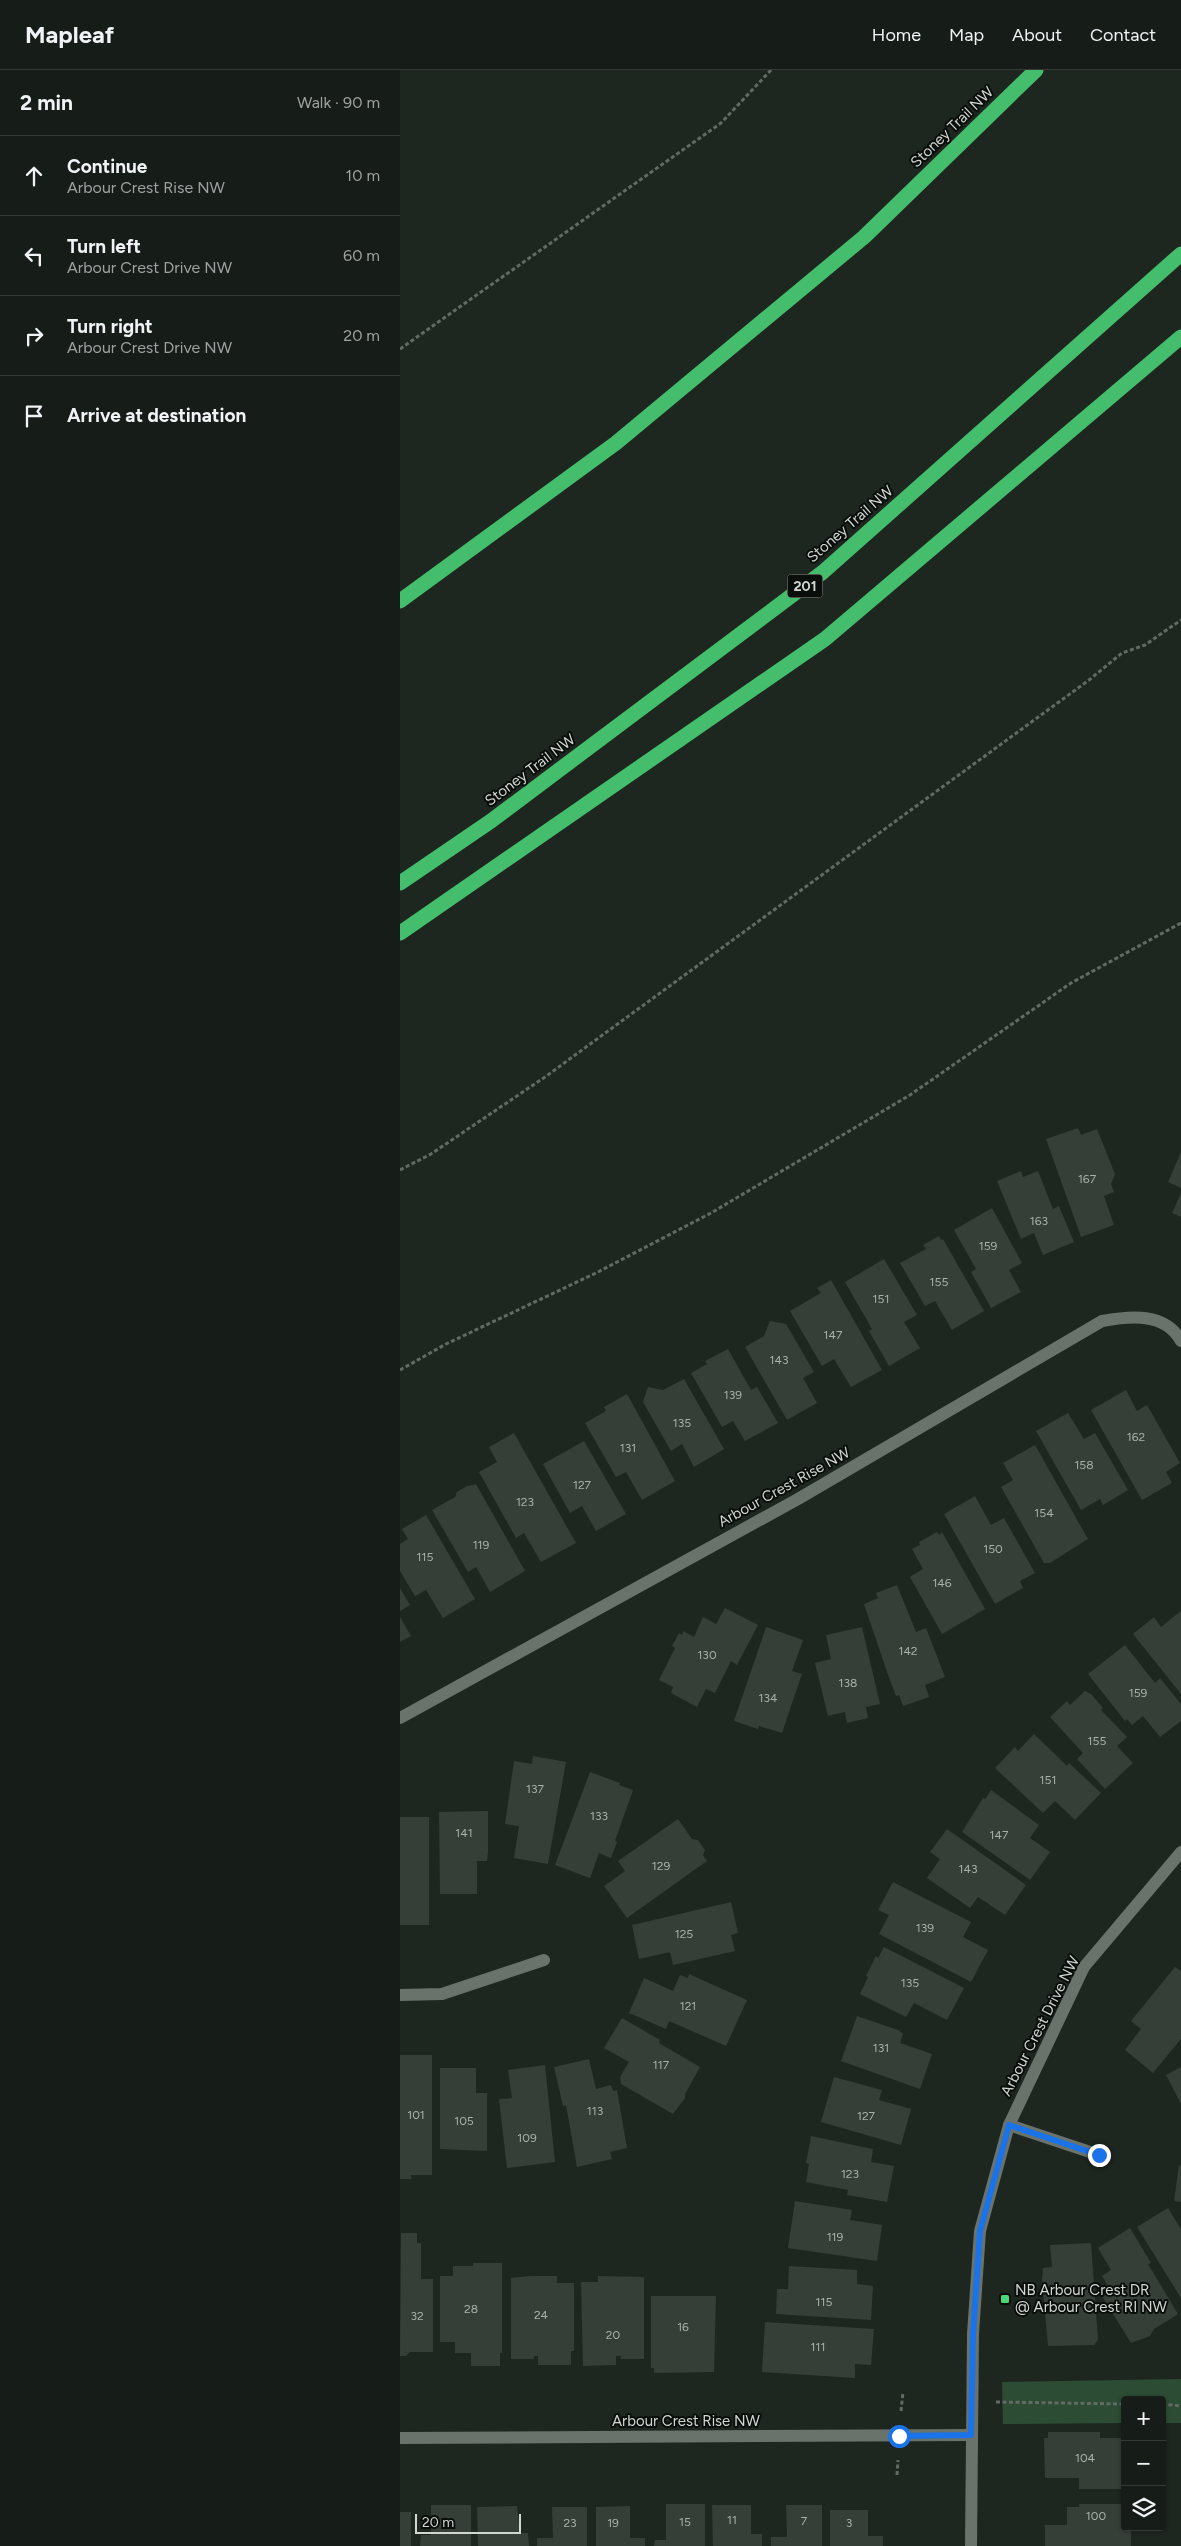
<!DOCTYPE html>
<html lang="en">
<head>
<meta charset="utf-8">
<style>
  body { margin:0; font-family:Figtree,sans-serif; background:#232925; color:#f1f3f6 }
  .controls { position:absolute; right:15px; bottom:15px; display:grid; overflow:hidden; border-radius:5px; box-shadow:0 1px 4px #0004 }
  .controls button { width:45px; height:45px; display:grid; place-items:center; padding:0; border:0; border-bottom:1px solid #353a37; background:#161c18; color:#f1f3f6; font:25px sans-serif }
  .scale { position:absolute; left:15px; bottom:12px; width:106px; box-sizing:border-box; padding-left:5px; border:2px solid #d1d6d2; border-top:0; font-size:14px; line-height:18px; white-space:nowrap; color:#d1d6d2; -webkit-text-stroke:4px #0a0e0b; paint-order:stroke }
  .stop { position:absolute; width:15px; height:15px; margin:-11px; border:4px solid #1a73e8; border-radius:50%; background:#fff }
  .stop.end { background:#1a73e8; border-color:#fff; box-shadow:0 1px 5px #0008 }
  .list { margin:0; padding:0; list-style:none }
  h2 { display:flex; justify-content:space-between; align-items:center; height:65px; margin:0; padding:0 20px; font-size:21px }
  h2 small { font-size:16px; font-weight:400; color:#9ea1a2 }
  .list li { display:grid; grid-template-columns:32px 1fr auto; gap:15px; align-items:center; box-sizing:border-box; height:80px; padding:0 20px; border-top:1px solid #353a37 }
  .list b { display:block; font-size:19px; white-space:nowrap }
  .list p { margin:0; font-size:16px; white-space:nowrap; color:#9ea1a2 }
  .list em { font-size:16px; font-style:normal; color:#9ea1a2 }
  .icon { flex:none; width:28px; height:28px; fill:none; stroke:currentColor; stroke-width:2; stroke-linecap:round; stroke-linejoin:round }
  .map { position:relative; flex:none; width:781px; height:2476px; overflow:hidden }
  header { display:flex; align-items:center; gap:30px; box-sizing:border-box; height:70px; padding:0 25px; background:#161c18; border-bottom:1px solid #353a37 }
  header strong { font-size:24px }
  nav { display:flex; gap:28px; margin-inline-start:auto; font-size:18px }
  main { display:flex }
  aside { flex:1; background:#161c18 }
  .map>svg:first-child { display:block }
  .green { fill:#2d4c34 }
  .building { fill:#353e37 }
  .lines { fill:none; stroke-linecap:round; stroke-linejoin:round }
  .path { stroke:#636a65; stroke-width:3; stroke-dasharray:4 2.5; stroke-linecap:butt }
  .minor { stroke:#69726b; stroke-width:12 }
  .motorway { stroke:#44be6c; stroke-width:15 }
  .route { stroke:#1a73e8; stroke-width:6 }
  .poi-dot { fill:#48d779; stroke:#0a0e0b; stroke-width:2 }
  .labels { text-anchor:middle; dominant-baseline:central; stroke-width:4; stroke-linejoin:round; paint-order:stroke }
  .number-label { font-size:12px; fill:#aab0ab }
  .shield { fill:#0a0e0b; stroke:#959a96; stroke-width:1 }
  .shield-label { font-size:14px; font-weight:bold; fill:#d1d6d2 }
  .street-label { font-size:15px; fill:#d1d6d2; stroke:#0a0e0b }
  .poi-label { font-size:15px; fill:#d1d6d2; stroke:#0a0e0b; text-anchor:start }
</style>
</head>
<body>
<header>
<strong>Mapleaf</strong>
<nav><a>Home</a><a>Map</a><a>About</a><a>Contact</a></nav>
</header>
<main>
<aside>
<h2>2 min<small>Walk · 90 m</small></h2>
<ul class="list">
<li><svg class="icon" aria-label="ahead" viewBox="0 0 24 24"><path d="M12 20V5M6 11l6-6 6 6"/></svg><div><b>Continue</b><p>Arbour Crest Rise NW</p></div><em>10 m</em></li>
<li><svg class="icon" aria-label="left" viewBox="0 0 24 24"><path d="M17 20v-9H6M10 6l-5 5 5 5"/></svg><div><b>Turn left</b><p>Arbour Crest Drive NW</p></div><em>60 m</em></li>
<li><svg class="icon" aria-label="right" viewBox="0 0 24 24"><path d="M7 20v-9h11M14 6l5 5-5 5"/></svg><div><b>Turn right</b><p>Arbour Crest Drive NW</p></div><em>20 m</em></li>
<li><svg class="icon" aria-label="arrive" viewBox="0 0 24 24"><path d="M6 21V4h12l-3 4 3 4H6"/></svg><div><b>Arrive at destination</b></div></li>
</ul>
</aside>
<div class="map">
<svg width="781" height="2476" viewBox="0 0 781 2476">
  <rect width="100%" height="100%" fill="#1e2620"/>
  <path class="green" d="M781 2309V2353H762V2330H725V2353L603 2354 602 2312Z"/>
  <g class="building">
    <path d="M678 1058 681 1065 697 1059 715 1104 711 1114 714 1122 704 1126 714 1155 681 1167 646 1069Z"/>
    <path d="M781 1082V1118L768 1112Z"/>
    <path d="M621 1101 623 1107 638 1101 653 1139 659 1136 674 1172 643 1185 634 1163 621 1169 597 1111Z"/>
    <path d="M781 1123V1147L772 1143Z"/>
    <path d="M592 1138 622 1193 609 1200 621 1222 591 1238 571 1202 576 1199 554 1160Z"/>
    <path d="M539 1166 541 1170 543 1169 584 1241 552 1260 535 1231 525 1236 500 1193 526 1179 523 1175Z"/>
    <path d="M484 1189 517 1245 504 1252 520 1278 489 1296 469 1261 472 1259 445 1212Z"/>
    <path d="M431 1210 482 1300 451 1317 434 1289 422 1296 390 1241 421 1223 417 1218Z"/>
    <path d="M370 1251 386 1254 414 1302 403 1308 417 1333 387 1350 345 1277 364 1266Z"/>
    <path d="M328 1279 351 1320 357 1317 378 1353 345 1371 333 1351 322 1357 291 1303 307 1294 305 1291Z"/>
    <path d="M284 1309 324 1379 294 1397 282 1374 271 1381 243 1332 248 1317 263 1320Z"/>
    <path d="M726 1320 737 1341 747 1335 780 1393 766 1402 772 1413 742 1430 691 1340Z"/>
    <path d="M227 1324 275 1411 242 1430 226 1402 216 1407 185 1353 206 1341 204 1337Z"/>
    <path d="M668 1343 684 1369 695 1363 728 1420 703 1435 700 1429 681 1440 636 1361Z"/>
    <path d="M114 1363 176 1473 141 1492 124 1463 116 1468 79 1402 97 1392 89 1377Z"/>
    <path d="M184 1371 226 1444 196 1461 182 1436 170 1443 143 1394Z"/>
    <path d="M635 1375 688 1469 650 1493H644L601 1417 613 1410 603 1393Z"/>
    <path d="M76 1414 125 1501 90 1522 76 1497 68 1502 32 1440 55 1427 57 1422 67 1416Z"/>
    <path d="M575 1426 591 1455 604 1448 635 1503 620 1511 623 1518 595 1534 544 1444Z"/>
    <path d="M26 1445 75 1529 43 1548 26 1520 15 1526 0 1501V1474L8 1469 2 1459Z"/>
    <path d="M537 1462 539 1465 542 1462 585 1539 542 1564 510 1507 523 1499 512 1479 520 1475 519 1472Z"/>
    <path d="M497 1515 516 1562 526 1558 545 1607 525 1615 529 1627 503 1636 499 1625 496 1626 487 1602 464 1534 478 1528 476 1523Z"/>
    <path d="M0 1518 10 1535 0 1541Z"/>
    <path d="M325 1538 358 1555 337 1595 331 1591 315 1623 306 1619 297 1637 271 1623 273 1617 259 1610 275 1578 272 1576 279 1563 282 1565 283 1561 294 1567 303 1547 316 1554Z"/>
    <path d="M781 1541V1624L733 1564 754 1547 761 1557Z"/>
    <path d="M0 1547 11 1566 0 1572Z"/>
    <path d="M366 1557 403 1570 392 1601 402 1604 382 1663 359 1656 358 1659 334 1651Z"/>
    <path d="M462 1557 480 1634 466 1637 468 1648 447 1653 445 1642 428 1646 415 1593 431 1589 426 1565Z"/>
    <path d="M725 1575 755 1613 760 1608 781 1634V1651L760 1667 743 1646 732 1655 727 1649 725 1651 688 1604Z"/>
    <path d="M685 1621 691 1624 703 1638 701 1640 727 1667 717 1676 733 1693 705 1719 677 1689 683 1683 650 1647 667 1631 670 1635Z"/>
    <path d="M634 1664 667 1696 669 1693 701 1723 675 1750 655 1731 643 1743 595 1698 615 1677 618 1681Z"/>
    <path d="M133 1686 166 1692 148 1794 114 1788 119 1756 105 1754 114 1691 132 1694Z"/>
    <path d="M190 1702 220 1713 219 1715 233 1720 215 1771 217 1772 211 1788 199 1783 190 1808 155 1795Z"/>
    <path d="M591 1720 639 1755 630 1768 650 1782 630 1810 562 1762 583 1728 585 1729Z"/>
    <path d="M88 1741V1783L87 1791H77V1824H40L39 1742Z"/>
    <rect x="0" y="1747" width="29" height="108"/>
    <path d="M278 1749 292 1769 298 1770 305 1780 303 1785 307 1791 227 1848 204 1816 225 1801 218 1791Z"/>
    <path d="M547 1759 626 1815 605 1845 578 1827 570 1838 527 1808 540 1789 530 1782Z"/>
    <path d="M493 1812 571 1852 563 1867 588 1880 571 1912 479 1864 489 1845 478 1840Z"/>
    <path d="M331 1832 338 1863 331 1865 335 1881 273 1895 270 1882 239 1889 232 1855Z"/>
    <path d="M484 1877 564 1918 547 1950 514 1933 506 1947 460 1924 468 1907 466 1906 476 1886 478 1888Z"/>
    <path d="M775 1897 781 1901V1969L753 2003 725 1980 741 1959 731 1951Z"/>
    <path d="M289 1904 347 1930 326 1976 269 1951 266 1959 229 1943 244 1908 273 1921 280 1905 288 1908Z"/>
    <path d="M457 1946 498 1960 503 1964 500 1973 532 1984 520 2019 441 1991Z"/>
    <path d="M222 1948 260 1970 259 1973 300 1997 285 2024V2028L273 2044 221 2014 220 2007 229 1992 204 1978Z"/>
    <path d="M0 1985H32V2105H11V2109H0Z"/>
    <path d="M189 1989 196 2019 211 2015 213 2021 217 2020 227 2078 210 2082 212 2089 177 2097 166 2035 163 2036 154 1997Z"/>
    <path d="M145 1995 155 2092 107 2098 99 2029 112 2028 108 2000Z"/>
    <path d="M781 1997V2034L766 2005Z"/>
    <path d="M40 1998H76V2023H87V2081L40 2079Z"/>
    <path d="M434 2007 482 2020 479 2030 511 2039 501 2075 421 2052Z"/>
    <path d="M411 2066 473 2079 471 2092 494 2096 487 2132 447 2125 448 2120 406 2112 409 2094 406 2093Z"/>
    <path d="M779 2095 781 2096V2132L774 2131Z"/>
    <path d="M395 2131 452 2140 450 2150 482 2155 477 2191 388 2178Z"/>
    <path d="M768 2138 781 2159V2228L737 2157Z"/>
    <path d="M730 2158 751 2193 748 2194 778 2244 754 2259 750 2266 731 2273 702 2226 711 2221 702 2206 711 2200 698 2178Z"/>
    <path d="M1 2163H17V2173H21V2209H33V2282H10L6 2286H0Z"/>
    <path d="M691 2173 698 2270 694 2275 648 2276 642 2209 643 2198 652 2197 650 2175Z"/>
    <path d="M73 2193H102V2283H100V2296H71V2283H55V2272H40V2206H53V2196H73Z"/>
    <path d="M389 2196 457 2200V2214L473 2216 471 2250 376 2244 377 2219H388Z"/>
    <path d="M130 2206H157V2213H174V2281H171V2295H138V2286H134V2289H111V2208Z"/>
    <path d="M198 2206 244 2207V2289H221V2286H216V2295L183 2296 181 2212H198Z"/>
    <path d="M251 2226H316L314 2302 254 2303V2298H251Z"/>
    <path d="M365 2252 474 2259 471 2295 455 2294V2308L362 2302Z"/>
    <path d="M648 2362H700V2368H725V2419H679V2408H645L644 2368H648Z"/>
    <path d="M266 2434H305V2476H254L255 2470H266Z"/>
    <path d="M679 2434H725V2457H731V2476H645V2455H667V2437H679Z"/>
    <path d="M31 2435H71V2476H20L21 2465H31Z"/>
    <path d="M312 2435H351V2464H362V2476H313Z"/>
    <path d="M386 2435H422V2476H371V2467H387Z"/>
    <path d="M117 2436 120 2463H128L129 2476H78L77 2437Z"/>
    <path d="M230 2436V2468H245V2476H196V2437Z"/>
    <path d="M152 2437H187V2476H137V2468H153Z"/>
    <path d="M430 2440H468V2466H483V2476H430Z"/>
    <rect x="0" y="2442" width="11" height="34"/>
  </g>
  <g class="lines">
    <g class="path">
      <path d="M0 279 321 53 371 0"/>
      <path d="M0 1100 31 1084 145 1007 689 610 722 583 745 575 781 550"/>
      <path d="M0 1300 46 1274 196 1203 311 1143 510 1025 671 913 781 853"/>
      <path d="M596 2332 725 2334"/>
      <path d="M762 2334 781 2336"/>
      <path d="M501 2341 503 2322"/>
      <path d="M497 2405 498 2390"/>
    </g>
    <g class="minor">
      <path d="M0 1648 398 1429 702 1251C730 1246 765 1242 781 1271"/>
      <path d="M0 1925 42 1924 144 1890"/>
      <path d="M609 2055 699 2085"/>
      <path d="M0 2368 571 2365"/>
      <path d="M571 2476 573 2264 580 2161 609 2055 684 1897 781 1782"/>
    </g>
    <g class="motorway">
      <path d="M0 531 216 373 464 167 636 0"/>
      <path d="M0 813 91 751 423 502 781 184"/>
      <path d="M0 863 425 569 781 267"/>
    </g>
  </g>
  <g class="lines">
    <path class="route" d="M499 2366 571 2365 573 2264 580 2161 609 2055 699 2085"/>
  </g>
  <rect class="poi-dot" x="600" y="2224" width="10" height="10" rx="2.5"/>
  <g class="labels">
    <g class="number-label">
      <text x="687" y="1109">167</text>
      <text x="639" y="1151">163</text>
      <text x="588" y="1176">159</text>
      <text x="539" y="1212">155</text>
      <text x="481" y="1229">151</text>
      <text x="433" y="1265">147</text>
      <text x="379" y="1290">143</text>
      <text x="333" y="1325">139</text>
      <text x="282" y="1353">135</text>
      <text x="736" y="1367">162</text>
      <text x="228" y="1378">131</text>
      <text x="684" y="1395">158</text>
      <text x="182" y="1415">127</text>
      <text x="125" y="1432">123</text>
      <text x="644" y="1443">154</text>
      <text x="81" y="1475">119</text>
      <text x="593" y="1479">150</text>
      <text x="25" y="1487">115</text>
      <text x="542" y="1513">146</text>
      <text x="508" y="1581">142</text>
      <text x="307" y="1585">130</text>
      <text x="448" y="1613">138</text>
      <text x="738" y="1623">159</text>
      <text x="368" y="1628">134</text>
      <text x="697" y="1671">155</text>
      <text x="648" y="1710">151</text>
      <text x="135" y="1719">137</text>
      <text x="199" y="1746">133</text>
      <text x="64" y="1763">141</text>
      <text x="599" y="1765">147</text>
      <text x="261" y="1796">129</text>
      <text x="568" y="1799">143</text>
      <text x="525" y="1858">139</text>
      <text x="284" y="1864">125</text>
      <text x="510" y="1913">135</text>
      <text x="288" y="1936">121</text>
      <text x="481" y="1978">131</text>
      <text x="261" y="1995">117</text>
      <text x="195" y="2041">113</text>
      <text x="16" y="2045">101</text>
      <text x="466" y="2046">127</text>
      <text x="64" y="2051">105</text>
      <text x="127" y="2068">109</text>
      <text x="450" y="2104">123</text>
      <text x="435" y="2167">119</text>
      <text x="424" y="2232">115</text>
      <text x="71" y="2239">28</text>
      <text x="141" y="2245">24</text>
      <text x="17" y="2246">32</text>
      <text x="283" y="2257">16</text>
      <text x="213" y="2265">20</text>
      <text x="418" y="2277">111</text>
      <text x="685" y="2388">104</text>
      <text x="696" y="2446">100</text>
      <text x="332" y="2450">11</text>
      <text x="404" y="2451">7</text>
      <text x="285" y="2452">15</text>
      <text x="170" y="2453">23</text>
      <text x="213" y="2453">19</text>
      <text x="449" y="2453">3</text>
    </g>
    <rect class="shield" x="387.5" y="504.5" width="35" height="23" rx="4"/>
    <g class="shield-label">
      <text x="405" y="516">201</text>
    </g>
    <g class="street-label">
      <text transform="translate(552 57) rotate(-44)">Stoney Trail NW</text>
      <text transform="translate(450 454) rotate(-41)">Stoney Trail NW</text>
      <text transform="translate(130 700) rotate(-37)">Stoney Trail NW</text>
      <text transform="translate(384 1417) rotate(-29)">Arbour Crest Rise NW</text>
      <text transform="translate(640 1956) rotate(-63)">Arbour Crest Drive NW</text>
      <text x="286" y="2351">Arbour Crest Rise NW</text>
    </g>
    <g class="poi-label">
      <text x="615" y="2220">NB Arbour Crest DR<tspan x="615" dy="17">@ Arbour Crest RI NW</tspan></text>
    </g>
  </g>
</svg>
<div class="controls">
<button>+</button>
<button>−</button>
<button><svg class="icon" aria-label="layers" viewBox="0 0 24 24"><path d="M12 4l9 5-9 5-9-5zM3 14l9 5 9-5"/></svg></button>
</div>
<div class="scale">20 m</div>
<div class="stop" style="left:499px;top:2366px"></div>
<div class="stop end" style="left:699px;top:2085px"></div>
</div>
</main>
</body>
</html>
